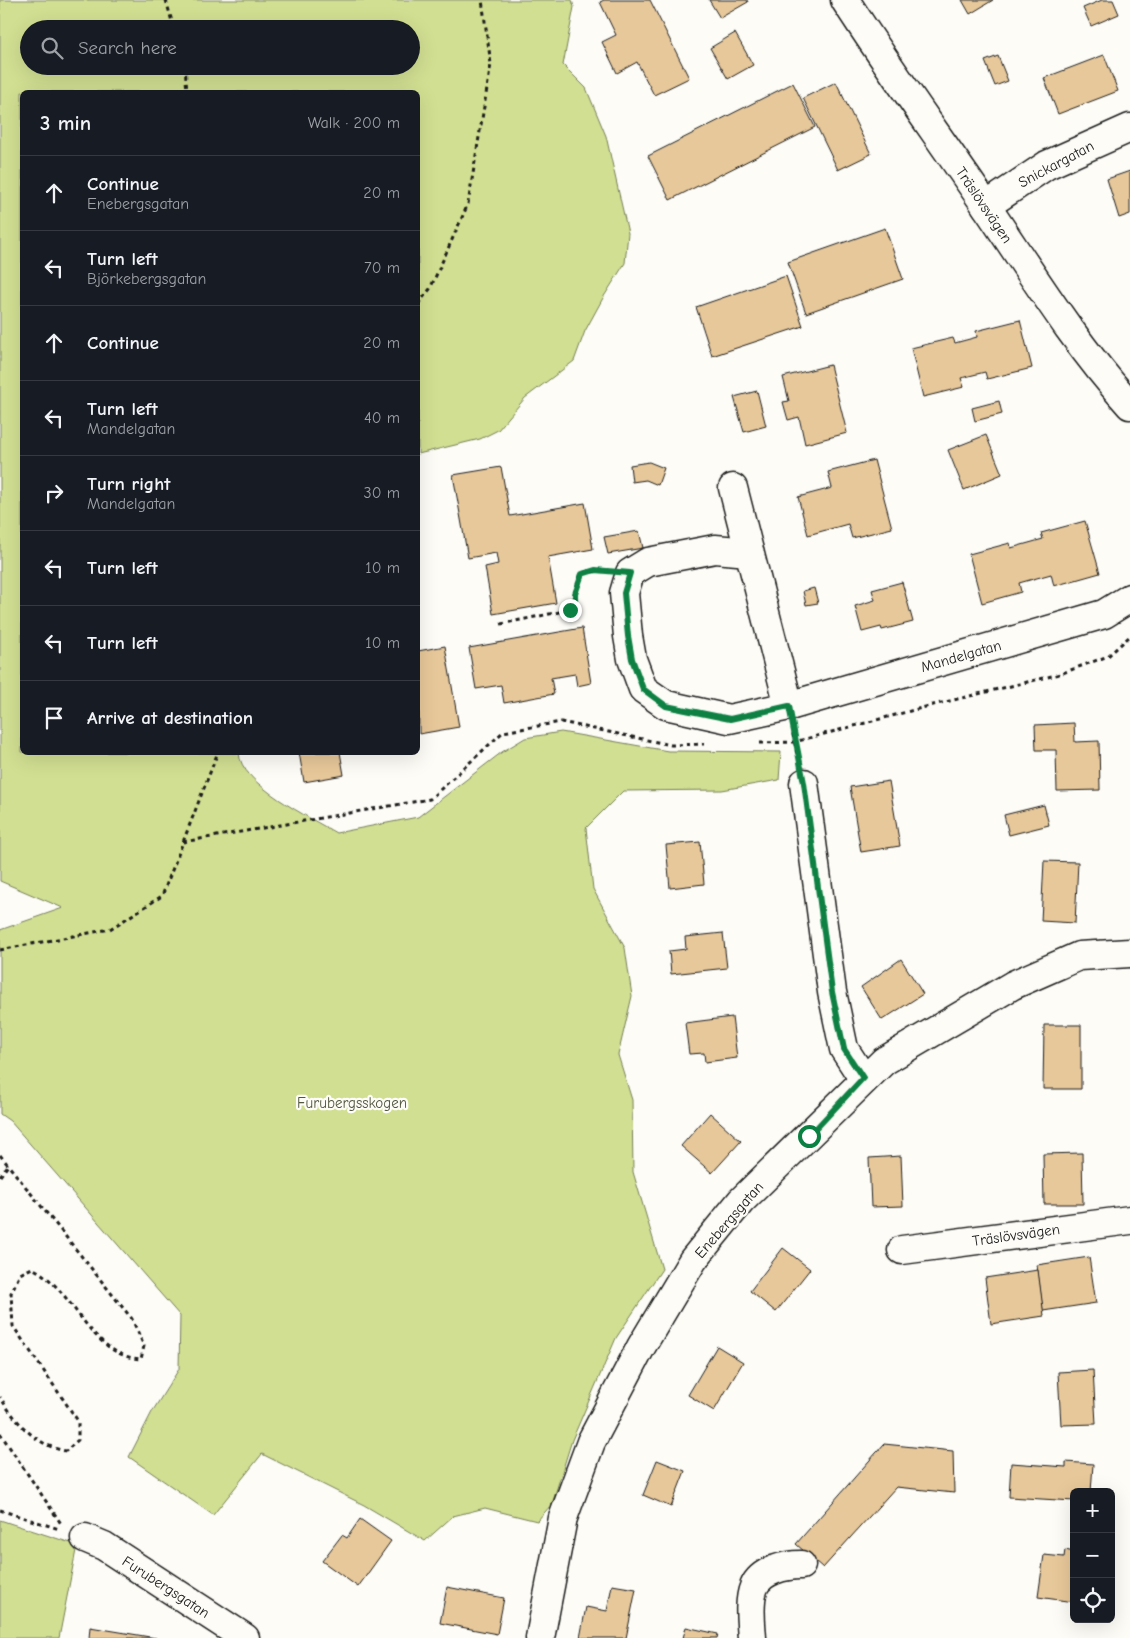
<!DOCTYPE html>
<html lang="en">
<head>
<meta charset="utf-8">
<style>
  body { margin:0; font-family:"Comic Neue",sans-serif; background:#20242c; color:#f1f3f6 }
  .controls { position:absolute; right:15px; bottom:15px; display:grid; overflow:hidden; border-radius:8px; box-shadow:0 5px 20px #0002 }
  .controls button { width:45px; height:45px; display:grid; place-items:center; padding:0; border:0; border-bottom:1px solid #363941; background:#171b24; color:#f1f3f6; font:25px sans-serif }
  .stop { position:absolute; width:15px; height:15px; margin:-11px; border:4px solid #0b8043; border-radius:50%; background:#fff }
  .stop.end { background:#0b8043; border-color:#fff; box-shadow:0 1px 5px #0008 }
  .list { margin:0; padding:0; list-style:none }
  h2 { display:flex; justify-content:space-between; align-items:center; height:65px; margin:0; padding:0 20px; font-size:21px }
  h2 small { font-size:16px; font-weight:400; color:#9ea1a6 }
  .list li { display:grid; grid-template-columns:32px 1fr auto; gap:15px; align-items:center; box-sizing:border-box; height:75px; padding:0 20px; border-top:1px solid #363941 }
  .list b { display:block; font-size:19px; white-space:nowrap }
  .list p { margin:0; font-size:16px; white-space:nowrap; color:#9ea1a6 }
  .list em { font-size:16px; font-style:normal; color:#9ea1a6 }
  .icon { flex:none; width:28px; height:28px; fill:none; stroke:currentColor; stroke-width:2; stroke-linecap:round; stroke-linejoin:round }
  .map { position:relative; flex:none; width:1130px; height:1638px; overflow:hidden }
  .search { position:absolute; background:#171b24; box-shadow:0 5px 20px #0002; left:20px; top:20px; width:400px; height:55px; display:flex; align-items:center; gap:12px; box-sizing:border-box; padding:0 18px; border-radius:28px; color:#9ea1a6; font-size:19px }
  .panel { position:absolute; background:#171b24; box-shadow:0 5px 20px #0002; left:20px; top:90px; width:400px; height:665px; border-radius:8px }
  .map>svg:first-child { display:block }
  .green { fill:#d1df92; stroke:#767e57; fill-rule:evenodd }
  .building { fill:#e7c89a; stroke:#1c1c1c }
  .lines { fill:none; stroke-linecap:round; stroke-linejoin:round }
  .minor-casing { stroke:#1c1c1c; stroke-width:31 }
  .path { stroke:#1c1c1c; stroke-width:3; stroke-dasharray:4 4; stroke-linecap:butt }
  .minor { stroke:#fdfcf7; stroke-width:28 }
  .route { stroke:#0b8043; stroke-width:6 }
  .labels { text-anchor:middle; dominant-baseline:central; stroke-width:4.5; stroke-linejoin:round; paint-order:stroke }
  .street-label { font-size:15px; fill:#1c1c1c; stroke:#fdfcf7 }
  .park-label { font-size:15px; fill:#52563f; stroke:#fdfcf7 }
</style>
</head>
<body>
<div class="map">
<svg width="1130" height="1638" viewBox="0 0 1130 1638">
  <rect width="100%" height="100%" fill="#fdfcf7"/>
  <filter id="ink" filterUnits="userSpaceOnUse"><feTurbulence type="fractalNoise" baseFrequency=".02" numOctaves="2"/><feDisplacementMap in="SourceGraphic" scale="10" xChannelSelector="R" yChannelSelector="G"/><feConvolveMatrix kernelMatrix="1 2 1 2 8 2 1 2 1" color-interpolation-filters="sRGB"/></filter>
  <g filter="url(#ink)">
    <g class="green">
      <path d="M0 0H572L574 7 563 65 586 88 606 136 628 233 625 263 603 298 585 331 574 361 525 398 498 430 480 439 418 454V92H22V752L239 753C240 784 311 818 336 833L418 817 502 752 525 738 561 732 668 751 781 752 779 780 722 790 623 791 586 828 593 889 625 948 632 996 618 1055 632 1100 633 1172 662 1269 616 1338 572 1440 552 1504 537 1521 485 1508 453 1516 425 1541 364 1505 262 1454 213 1515 129 1457 152 1412 179 1369 180 1316 10 1121 0 1114V930L63 908 0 881ZM29 29H411V66H29Z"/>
      <path d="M0 1520 77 1545 59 1638H0Z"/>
    </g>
    <g class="building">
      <path d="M604 0H650L689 78 654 95 637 62 617 73 602 42 616 35 600 2Z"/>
      <path d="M709 0H747L748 2 720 18Z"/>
      <path d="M962 0H993L970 14Z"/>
      <path d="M1102 0H1113L1119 14 1091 26 1083 8Z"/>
      <path d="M735 33 753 65 728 79 710 48Z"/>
      <path d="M1104 55 1118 91 1058 114 1044 78Z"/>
      <path d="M998 56 1008 81 995 86 985 61Z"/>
      <path d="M836 82 871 154 838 170 803 98Z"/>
      <path d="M793 83 815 127 670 200 648 156Z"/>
      <path d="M1130 171V214L1119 218 1107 179Z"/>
      <path d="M885 228 903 279 806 313 788 262Z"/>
      <path d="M786 276 803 326 712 356 696 307Z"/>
      <path d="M1020 320 1032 368 987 379 985 372 961 378 964 387 923 397 911 348 953 338 955 343 977 337 976 331Z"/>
      <path d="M830 365 847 433 805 444 799 417 788 420 783 402 789 401 783 377Z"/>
      <path d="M757 391 766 426 744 432 734 397Z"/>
      <path d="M999 401 1002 414 975 421 972 408Z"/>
      <path d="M986 435 1002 474 964 490 948 450Z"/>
      <path d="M874 460 892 528 852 538 848 524 808 535 798 497 832 488 828 472Z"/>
      <path d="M649 462 664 468 658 485 646 480 632 482 630 465Z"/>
      <path d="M501 467 510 516 585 503 593 549 548 557 556 603 493 614 485 567 498 564 496 553 468 558 453 475Z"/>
      <path d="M1085 521 1100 573 1054 586 1051 574 1019 583 1021 592 982 603 969 554 1010 543 1011 548 1043 539 1041 533Z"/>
      <path d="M639 531 643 548 608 554 604 537Z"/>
      <path d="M902 582 913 622 882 630 881 627 862 632 855 606 875 600 872 590Z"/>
      <path d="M814 588 818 603 806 605 803 591Z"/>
      <path d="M582 628 591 683 577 686 575 674 551 678 554 694 504 703 501 685 476 689 469 648Z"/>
      <path d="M445 646 459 727 419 734 418 651Z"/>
      <path d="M1074 723 1075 742 1099 741 1100 790 1057 791 1056 750H1036L1035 725Z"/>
      <path d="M299 752H340L344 775 304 782Z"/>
      <path d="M889 781 900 846 861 852 850 787Z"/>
      <path d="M1044 805 1049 825 1009 835 1004 815Z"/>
      <path d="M700 842 704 884 670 888 666 845Z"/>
      <path d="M1044 861 1078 862 1075 923 1041 921Z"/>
      <path d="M723 933 727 968 671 974 669 951 686 949 685 937Z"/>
      <path d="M901 959 923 994 882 1020 861 987Z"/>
      <path d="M732 1017 737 1058 705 1062 704 1053 689 1054 685 1023Z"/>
      <path d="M1044 1025H1081V1089H1043Z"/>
      <path d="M710 1113 741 1141 712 1173 681 1146Z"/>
      <path d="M1082 1153 1083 1204H1044L1043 1154Z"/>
      <path d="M901 1156 903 1206 871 1207 869 1158Z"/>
      <path d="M783 1248 810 1269 776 1312 750 1291Z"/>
      <path d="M1089 1257 1096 1303 1043 1311 1037 1265Z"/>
      <path d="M1038 1270 1044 1316 991 1324 985 1278Z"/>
      <path d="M717 1346 743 1362 714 1411 688 1395Z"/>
      <path d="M1093 1370 1096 1424 1061 1425 1058 1372Z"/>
      <path d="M884 1444 953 1451 954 1493 896 1487 823 1568 796 1544Z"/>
      <path d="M657 1460 685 1471 671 1507 643 1495Z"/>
      <path d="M1066 1462 1093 1464 1091 1492H1074V1501L1009 1497 1011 1463 1066 1467Z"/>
      <path d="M360 1519 391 1541 358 1587 322 1561 342 1535 347 1538Z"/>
      <path d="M1065 1550 1074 1552V1602L1038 1597 1044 1555 1064 1557Z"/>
      <path d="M612 1585 636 1589 626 1638H580L586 1607 607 1611Z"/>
      <path d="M447 1587 504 1598 497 1634 440 1623Z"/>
      <path d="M90 1627 156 1638H89Z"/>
      <path d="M686 1627 718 1634 717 1638H683Z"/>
    </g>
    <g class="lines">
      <g class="minor-casing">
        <g id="minor">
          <path d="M845 0C890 70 939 137 986 206 1032 274 1075 344 1130 405"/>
          <path d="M986 206 1047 165 1130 128"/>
          <path d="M733 488 789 706 1104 614 1130 598"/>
          <path d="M749 552 715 549 648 562 630 573 624 593 628 636 632 659 643 689 666 705 729 719 789 706"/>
          <path d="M804 783 832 992 844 1049 863 1078"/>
          <path d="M902 1250 1130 1220"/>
          <path d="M85 1538 104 1546 245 1638"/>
          <path d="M540 1638 563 1518 591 1442 641 1347 693 1260 741 1201 884 1061 1013 985 1079 956 1130 953"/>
          <path d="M752 1638C751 1623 748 1601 754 1587 761 1570 786 1565 801 1565"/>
        </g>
      </g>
      <g class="path">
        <path d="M166 0 174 29"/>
        <path d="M185 66 187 92"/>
        <path d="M418 304 430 289 468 204 491 64 482 0"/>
        <path d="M501 624 569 610 575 604V593L582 573 602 570"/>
        <path d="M793 734 798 757"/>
        <path d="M760 743 794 742 929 706 1060 674 1108 656 1130 636"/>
        <path d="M183 842 430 799 503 732 561 722 671 745 704 744"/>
        <path d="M0 950 110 929 162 896 218 752"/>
        <path d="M0 1155 132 1319 144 1346 141 1359C89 1356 74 1288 32 1268L20 1274 11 1293 13 1326 78 1421V1440L66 1451C36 1446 16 1422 0 1397"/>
        <path d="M0 1176 9 1164"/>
        <path d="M0 1433 62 1525"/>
        <path d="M0 1510 59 1529"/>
      </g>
      <use href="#minor" class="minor"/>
    </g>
  </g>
  <g class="lines" filter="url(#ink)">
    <path class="route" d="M570 610 575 604V594L582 574 595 570 630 573 624 593 628 636 632 659 643 689 666 706 730 719 789 706 804 783 832 992 844 1049 863 1078 809 1136"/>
  </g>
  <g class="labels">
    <g class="street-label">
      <text transform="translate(1056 164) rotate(-28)">Snickargatan</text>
      <text transform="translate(984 205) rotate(56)">Träslövsvägen</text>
      <text transform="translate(961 656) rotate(-16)">Mandelgatan</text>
      <text transform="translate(729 1220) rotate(-49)">Enebergsgatan</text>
      <text transform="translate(1016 1235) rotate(-8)">Träslövsvägen</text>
      <text transform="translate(166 1587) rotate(33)">Furubergsgatan</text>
    </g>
    <g class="park-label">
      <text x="352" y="1103">Furubergsskogen</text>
    </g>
  </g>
</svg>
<div class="controls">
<button>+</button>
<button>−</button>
<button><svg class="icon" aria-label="locate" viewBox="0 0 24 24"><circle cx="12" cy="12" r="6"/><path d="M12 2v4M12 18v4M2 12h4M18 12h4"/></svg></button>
</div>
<div class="stop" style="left:809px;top:1136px"></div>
<div class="stop end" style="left:570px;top:610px"></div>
<div class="search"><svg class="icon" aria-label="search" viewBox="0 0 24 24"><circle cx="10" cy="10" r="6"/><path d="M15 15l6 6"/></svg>Search here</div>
<section class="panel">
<h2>3 min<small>Walk · 200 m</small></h2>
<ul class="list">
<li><svg class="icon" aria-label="ahead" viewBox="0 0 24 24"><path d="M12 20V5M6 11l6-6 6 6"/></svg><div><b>Continue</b><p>Enebergsgatan</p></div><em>20 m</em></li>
<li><svg class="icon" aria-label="left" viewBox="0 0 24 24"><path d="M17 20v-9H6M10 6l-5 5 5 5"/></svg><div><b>Turn left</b><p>Björkebergsgatan</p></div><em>70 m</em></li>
<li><svg class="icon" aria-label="ahead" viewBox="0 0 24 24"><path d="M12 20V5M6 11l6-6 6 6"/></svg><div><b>Continue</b></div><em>20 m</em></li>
<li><svg class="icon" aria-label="left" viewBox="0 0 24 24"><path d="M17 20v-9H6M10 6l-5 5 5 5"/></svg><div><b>Turn left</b><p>Mandelgatan</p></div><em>40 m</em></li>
<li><svg class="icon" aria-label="right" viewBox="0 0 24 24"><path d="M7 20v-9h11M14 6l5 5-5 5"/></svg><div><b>Turn right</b><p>Mandelgatan</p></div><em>30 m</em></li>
<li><svg class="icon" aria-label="left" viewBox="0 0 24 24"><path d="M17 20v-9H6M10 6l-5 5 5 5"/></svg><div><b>Turn left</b></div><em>10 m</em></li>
<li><svg class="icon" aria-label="left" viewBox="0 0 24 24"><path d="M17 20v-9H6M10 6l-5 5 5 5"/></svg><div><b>Turn left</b></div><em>10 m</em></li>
<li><svg class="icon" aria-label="arrive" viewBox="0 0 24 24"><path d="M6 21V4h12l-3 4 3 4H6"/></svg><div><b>Arrive at destination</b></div></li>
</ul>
</section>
</div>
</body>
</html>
